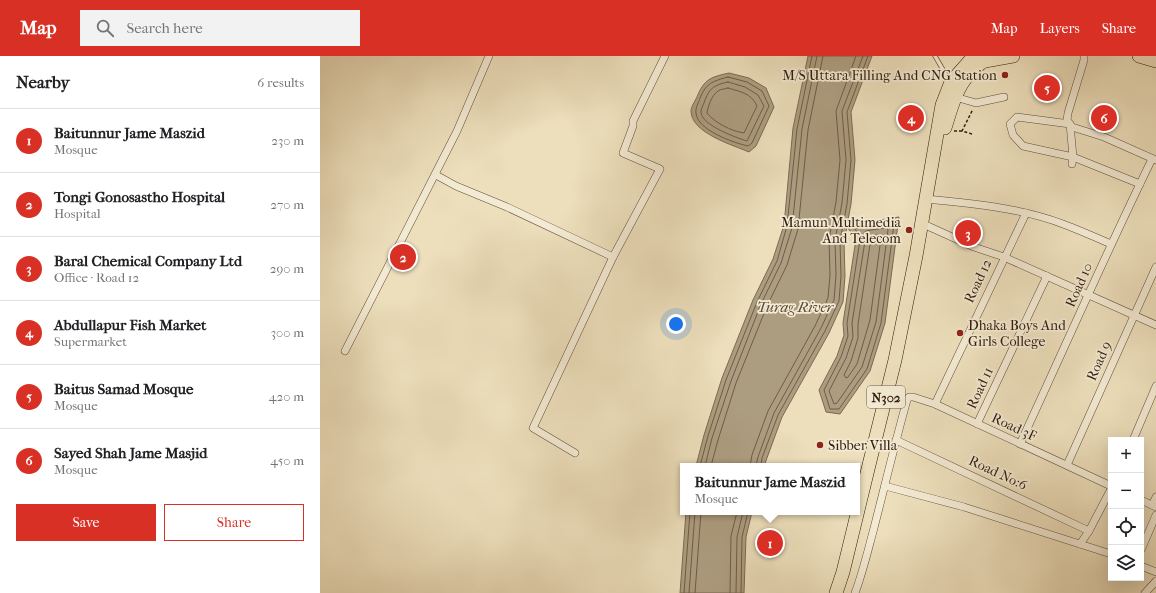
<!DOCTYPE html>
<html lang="en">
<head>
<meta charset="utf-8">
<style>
  body { margin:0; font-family:"IM FELL French Canon",serif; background:#f2f2f2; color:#202124 }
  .controls { position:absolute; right:12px; bottom:12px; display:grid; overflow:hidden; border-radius:0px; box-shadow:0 4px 16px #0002 }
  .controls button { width:36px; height:36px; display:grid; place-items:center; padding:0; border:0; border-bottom:1px solid #e0e0e0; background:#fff; color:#202124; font:20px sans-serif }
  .you { position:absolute; left:356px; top:268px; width:14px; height:14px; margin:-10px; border:3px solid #fff; border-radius:50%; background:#1a73e8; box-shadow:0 0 0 6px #1a73e833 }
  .badge { display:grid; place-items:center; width:26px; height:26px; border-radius:50%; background:#d93025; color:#fff; font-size:13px; font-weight:700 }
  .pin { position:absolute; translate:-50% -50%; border:2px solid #fff; box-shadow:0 1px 4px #0006 }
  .popup { position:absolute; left:360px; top:407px; width:180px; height:52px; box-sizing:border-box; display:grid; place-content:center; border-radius:0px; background:#fff; filter:drop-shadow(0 1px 3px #0005); font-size:13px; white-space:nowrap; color:#757577 }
  .popup b { font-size:15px; color:#202124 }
  .popup::after { content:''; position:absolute; left:50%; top:100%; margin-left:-8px; border:8px solid transparent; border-top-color:#fff }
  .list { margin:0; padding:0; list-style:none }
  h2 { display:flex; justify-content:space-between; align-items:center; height:52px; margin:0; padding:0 16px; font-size:17px }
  h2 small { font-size:13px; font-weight:400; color:#757577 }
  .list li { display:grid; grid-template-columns:26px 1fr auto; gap:12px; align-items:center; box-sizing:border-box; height:64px; padding:0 16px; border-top:1px solid #e0e0e0 }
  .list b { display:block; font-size:15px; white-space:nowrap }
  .list p { margin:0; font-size:13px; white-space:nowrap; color:#757577 }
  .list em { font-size:13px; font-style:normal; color:#757577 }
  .actions { display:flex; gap:8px; padding:12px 16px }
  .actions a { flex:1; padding:9px 0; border:1px solid #d93025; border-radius:0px; text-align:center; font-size:14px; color:#d93025 }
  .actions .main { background:#d93025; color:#fff }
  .icon { flex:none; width:22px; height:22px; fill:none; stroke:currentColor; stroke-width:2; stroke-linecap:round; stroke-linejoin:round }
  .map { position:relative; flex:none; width:836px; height:537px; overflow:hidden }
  header { display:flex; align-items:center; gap:24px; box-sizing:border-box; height:56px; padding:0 20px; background:#d93025; color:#fff }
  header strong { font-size:19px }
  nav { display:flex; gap:22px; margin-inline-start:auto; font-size:14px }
  .search { width:280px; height:36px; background:#f2f2f2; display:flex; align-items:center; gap:10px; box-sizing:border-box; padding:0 14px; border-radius:0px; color:#757577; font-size:15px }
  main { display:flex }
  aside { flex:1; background:#fff }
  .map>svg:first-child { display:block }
  .water { fill:#ad9d80; stroke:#7b6952 }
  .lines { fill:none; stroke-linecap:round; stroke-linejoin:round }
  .shore { stroke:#6e5c46; stroke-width:1 }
  .lane-casing { stroke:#5f4d39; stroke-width:5 }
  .street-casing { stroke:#5f4d39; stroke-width:8 }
  .highway-casing { stroke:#301c0d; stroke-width:14 }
  .path { stroke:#301c0d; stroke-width:1.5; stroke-dasharray:3 2; stroke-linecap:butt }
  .lane { stroke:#f3ead3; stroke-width:3.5 }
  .street { stroke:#f3ead3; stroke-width:7 }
  .highway { stroke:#eddfbc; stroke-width:13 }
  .poi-dot { fill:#8f2418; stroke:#f3ead3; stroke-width:1.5 }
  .labels { text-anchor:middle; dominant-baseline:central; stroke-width:3.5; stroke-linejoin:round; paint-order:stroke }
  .shield { fill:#f3ead3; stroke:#6a5a48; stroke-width:1 }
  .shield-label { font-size:13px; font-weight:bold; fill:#301c0d }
  .poi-label { font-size:14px; fill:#301c0d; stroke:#f3ead3; text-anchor:end }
  .street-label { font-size:14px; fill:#301c0d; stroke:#f3ead3 }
  .water-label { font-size:15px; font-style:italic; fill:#5c4935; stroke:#f3ead3 }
</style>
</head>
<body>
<header>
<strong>Map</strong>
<div class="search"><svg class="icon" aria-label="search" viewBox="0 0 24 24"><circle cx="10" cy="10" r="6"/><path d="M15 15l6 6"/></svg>Search here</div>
<nav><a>Map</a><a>Layers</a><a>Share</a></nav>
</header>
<main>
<aside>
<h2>Nearby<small>6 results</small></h2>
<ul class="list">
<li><span class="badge">1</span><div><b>Baitunnur Jame Maszid</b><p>Mosque</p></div><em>230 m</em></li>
<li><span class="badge">2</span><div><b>Tongi Gonosastho Hospital</b><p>Hospital</p></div><em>270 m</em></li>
<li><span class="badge">3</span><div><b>Baral Chemical Company Ltd</b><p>Office · Road 12</p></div><em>290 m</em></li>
<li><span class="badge">4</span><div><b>Abdullapur Fish Market</b><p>Supermarket</p></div><em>300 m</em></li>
<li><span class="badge">5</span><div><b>Baitus Samad Mosque</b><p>Mosque</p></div><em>420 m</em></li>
<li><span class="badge">6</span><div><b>Sayed Shah Jame Masjid</b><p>Mosque</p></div><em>450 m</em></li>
</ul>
<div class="actions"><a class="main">Save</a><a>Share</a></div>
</aside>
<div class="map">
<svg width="836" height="537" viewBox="0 0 836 537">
  <rect width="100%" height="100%" fill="#eddfbc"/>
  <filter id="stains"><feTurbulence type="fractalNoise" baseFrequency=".005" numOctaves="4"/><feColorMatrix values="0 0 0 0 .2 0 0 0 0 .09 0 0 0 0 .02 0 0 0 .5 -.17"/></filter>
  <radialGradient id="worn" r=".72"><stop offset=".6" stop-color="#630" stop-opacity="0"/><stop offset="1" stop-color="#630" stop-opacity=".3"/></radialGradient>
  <g class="water">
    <path d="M488 0H552L531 56 535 104 531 148 527 169 579 161 565 267 550 315 520 358 506 356 499 334 517 300 524 279 523 267 536 183 527 171 524 185 525 220 523 246 509 277 462 361 444 410H376L384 379 402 322 433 244 453 203 464 169 473 72Z"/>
    <path d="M409 17 429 22 446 32 454 51 436 90 429 96C413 89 371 77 371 55 371 51 375 45 377 41 384 23 391 21 409 17Z"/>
    <path d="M366 456H432L426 481 424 537H360Z"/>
  </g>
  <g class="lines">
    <g class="shore">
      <path d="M408 21 427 26 442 35 449 50 432 87 428 90C414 87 377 74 376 57 375 52 379 46 380 42 386 27 393 25 408 21Z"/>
      <path d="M408 26 425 31 438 39 444 50 427 85C417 82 381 69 381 56 381 52 384 48 385 44 390 31 395 29 408 26Z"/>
      <path d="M408 32C421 36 431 37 437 50L424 77C411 75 395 67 387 57 388 50 392 39 398 35 401 33 405 33 408 32Z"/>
      <path d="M573 166 574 168 561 267 547 313 519 353H510L504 334 521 301 528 280 527 267 540 184V181L535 173 537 172Z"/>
      <path d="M567 172 568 174 556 266 542 311 517 347 514 348 509 335 526 302 533 281 532 267 545 185 544 177 546 175Z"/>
      <path d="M560 179 561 182 550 264 537 308 528 321 526 322 524 319 531 305 538 282V268L551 182 553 180Z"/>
      <path d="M380 410 388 380 406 324 437 246 457 205 467 170 477 73 492 0"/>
      <path d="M385 410 392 382 411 325 441 248 461 207 472 172 482 73 497 0"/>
      <path d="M391 410 398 384 416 327 447 250 467 209 478 173 488 74 503 0"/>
      <path d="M430 410 432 399 448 355 495 270 508 242 510 219 509 183 516 146 520 104 516 55 536 0"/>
      <path d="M436 410 438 401 454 357 501 272 514 244 516 219 515 184 522 147 526 104 522 55 543 0"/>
      <path d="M441 410 442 402 458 359 505 275 519 245 521 220 520 185 527 148 531 104 527 56 548 0"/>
      <path d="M364 537 370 456"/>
      <path d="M369 537 375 456"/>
      <path d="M375 537 381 456"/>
      <path d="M410 537 411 480 417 456"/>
      <path d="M416 537 417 481 423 456"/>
      <path d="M421 537 422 481 428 456"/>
    </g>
    <g class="lane-casing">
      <path id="lane" d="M615 0 629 24"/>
    </g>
    <g class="street-casing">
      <g id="street">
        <path d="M764 0V4L748 57 747 64 752 71 784 81 836 104"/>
        <path d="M635 41 656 47 684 41"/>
        <path d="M752 108 753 101 750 68 697 61 690 68 693 79 703 90 753 101 820 128"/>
        <path d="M116 119 136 130 187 151 293 201 213 372 255 397"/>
        <path d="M605 143C650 147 701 152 743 168 759 174 775 181 791 188"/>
        <path d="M601 167 654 191 684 201 836 269"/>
        <path d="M293 201 340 113 303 97 313 70V65L345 0"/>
        <path d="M25 295 137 75 169 0"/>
        <path d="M615 348 706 157"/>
        <path d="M657 368 727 220"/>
        <path d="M576 384 769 475"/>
        <path d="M813 384 836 330"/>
        <path d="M700 388C744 293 786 197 832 103"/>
        <path d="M747 409 836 211"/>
        <path d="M565 430 644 451 791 498"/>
        <path d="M821 444 836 451"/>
        <path d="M832 449 836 441"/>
        <path d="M760 488 769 475 791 433"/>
        <path d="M821 494 836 459"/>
        <path d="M821 510 836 516"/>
        <path d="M535 537C543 516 548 494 554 472 565 429 575 387 587 344L589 341H593L615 348 791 430"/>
        <path d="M825 537 836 525"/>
      </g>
    </g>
    <g class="highway-casing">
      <g id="highway">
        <path d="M819 0 836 5"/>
        <path d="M665 5 693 0"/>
        <path d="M625 72C631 53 636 32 650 17 655 10 663 7 669 0"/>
        <path d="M516 537 523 516 549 409 575 304 596 200 622 49 631 26 654 0"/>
      </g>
    </g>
    <g class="path">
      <path d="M634 75H642"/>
      <path d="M652 78 642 75 653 53"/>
    </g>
    <use href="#lane" class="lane"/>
    <use href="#street" class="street"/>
    <use href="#highway" class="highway"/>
  </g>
  <g class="poi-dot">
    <circle cx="685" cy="19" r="4"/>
    <circle cx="589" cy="174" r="4"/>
    <circle cx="640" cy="277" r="4"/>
    <circle cx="500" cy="389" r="4"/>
  </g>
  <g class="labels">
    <rect class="shield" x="547" y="330" width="38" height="22" rx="3"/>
    <g class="shield-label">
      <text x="566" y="341">N302</text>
    </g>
    <g class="poi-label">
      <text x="677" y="19">M/S Uttara Filling And CNG Station</text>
      <text x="581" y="166">Mamun Multimedia<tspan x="581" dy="16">And Telecom</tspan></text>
      <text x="648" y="269" text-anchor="start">Dhaka Boys And<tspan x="648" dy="16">Girls College</tspan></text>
      <text x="508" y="389" text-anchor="start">Sibber Villa</text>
    </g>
    <g class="street-label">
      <text transform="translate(658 225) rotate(-65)">Road 12</text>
      <text transform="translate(759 229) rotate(-66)">Road 10</text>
      <text transform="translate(779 305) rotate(-66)">Road 9</text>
      <text transform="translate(660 332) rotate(-65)">Road 11</text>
      <text transform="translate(694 371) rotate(25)">Road 3F</text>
      <text transform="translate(678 417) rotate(25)">Road No:6</text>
    </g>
    <g class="water-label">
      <text x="475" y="251">Turag River</text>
    </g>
  </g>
  <rect width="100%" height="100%" filter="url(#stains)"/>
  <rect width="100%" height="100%" fill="url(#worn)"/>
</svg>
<div class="controls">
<button>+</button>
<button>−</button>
<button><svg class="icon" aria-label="locate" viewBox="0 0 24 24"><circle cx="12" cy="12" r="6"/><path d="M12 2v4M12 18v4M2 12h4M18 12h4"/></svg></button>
<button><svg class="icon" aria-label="layers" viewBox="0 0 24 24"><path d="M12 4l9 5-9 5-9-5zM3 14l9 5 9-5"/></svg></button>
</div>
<div class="you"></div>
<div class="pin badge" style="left:450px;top:487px">1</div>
<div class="popup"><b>Baitunnur Jame Maszid</b>Mosque</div>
<div class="pin badge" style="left:83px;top:201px">2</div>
<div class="pin badge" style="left:648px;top:177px">3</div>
<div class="pin badge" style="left:591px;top:62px">4</div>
<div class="pin badge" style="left:727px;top:32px">5</div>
<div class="pin badge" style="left:784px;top:62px">6</div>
</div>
</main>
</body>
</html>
